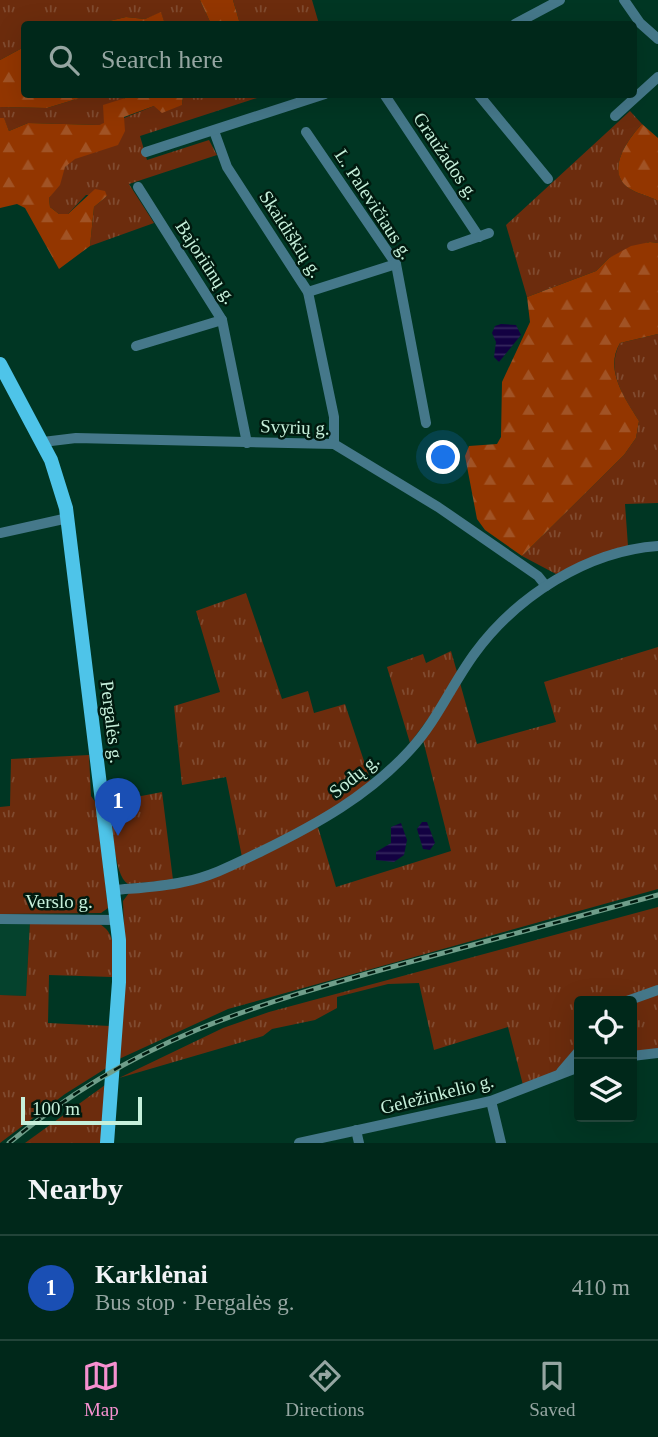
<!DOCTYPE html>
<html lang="en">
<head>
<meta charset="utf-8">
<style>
  body { margin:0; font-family:Georgia,serif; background:#0e3427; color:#f1f3f6 }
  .controls { position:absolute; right:21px; bottom:21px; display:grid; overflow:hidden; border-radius:7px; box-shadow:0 7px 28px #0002 }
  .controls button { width:63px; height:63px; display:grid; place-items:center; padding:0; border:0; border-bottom:2px solid #224439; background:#00281a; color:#f1f3f6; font:35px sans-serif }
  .scale { position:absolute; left:21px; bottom:18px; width:121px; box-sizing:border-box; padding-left:7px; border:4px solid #c6f0db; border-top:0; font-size:19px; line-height:24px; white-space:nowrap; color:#c6f0db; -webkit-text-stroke:5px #001a0f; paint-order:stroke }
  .you { position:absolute; left:444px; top:458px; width:24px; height:24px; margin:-18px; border:5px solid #fff; border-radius:50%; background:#1a73e8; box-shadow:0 0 0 10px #1a73e833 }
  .badge { display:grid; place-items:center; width:46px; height:46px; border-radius:50%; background:#f690d0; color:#fff; font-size:23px; font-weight:700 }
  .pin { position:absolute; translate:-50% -58px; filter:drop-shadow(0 2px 4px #0008) }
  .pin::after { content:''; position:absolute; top:37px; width:24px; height:21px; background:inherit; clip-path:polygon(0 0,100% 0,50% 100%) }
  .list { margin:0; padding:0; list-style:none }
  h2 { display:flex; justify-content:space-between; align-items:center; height:91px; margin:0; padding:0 28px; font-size:30px }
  h2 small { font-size:23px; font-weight:400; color:#95a6a2 }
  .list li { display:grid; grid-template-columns:46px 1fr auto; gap:21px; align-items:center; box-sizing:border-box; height:105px; padding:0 28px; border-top:2px solid #224439 }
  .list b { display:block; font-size:26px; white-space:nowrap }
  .list p { margin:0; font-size:23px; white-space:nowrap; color:#95a6a2 }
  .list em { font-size:23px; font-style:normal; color:#95a6a2 }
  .icon { flex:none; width:38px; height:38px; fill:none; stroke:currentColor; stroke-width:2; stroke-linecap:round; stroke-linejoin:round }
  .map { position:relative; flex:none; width:658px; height:1143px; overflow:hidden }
  .search { position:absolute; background:#00281a; box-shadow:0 7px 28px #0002; left:21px; right:21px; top:21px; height:77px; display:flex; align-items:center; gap:18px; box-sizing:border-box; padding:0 24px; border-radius:7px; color:#95a6a2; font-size:26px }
  .sheet { height:196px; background:#00281a }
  nav { display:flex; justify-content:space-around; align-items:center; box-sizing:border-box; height:98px; border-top:2px solid #224439; background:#00281a; font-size:19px; color:#95a6a2 }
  nav a { display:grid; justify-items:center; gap:4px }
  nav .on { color:#f690d0 }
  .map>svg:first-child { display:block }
  .built { fill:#05422d }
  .grass { fill:url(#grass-tufts) }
  .forest { fill:url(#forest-firs) }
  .water { fill:url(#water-rules) }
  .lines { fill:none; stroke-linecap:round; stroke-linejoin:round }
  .street { stroke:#45788a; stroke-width:10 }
  .primary { stroke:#4ec4e9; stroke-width:14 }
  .rail-casing { stroke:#6f9e8a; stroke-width:5 }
  .rail { stroke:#001a0f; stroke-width:2.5; stroke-dasharray:8; stroke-linecap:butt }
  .labels { text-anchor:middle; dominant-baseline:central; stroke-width:5; stroke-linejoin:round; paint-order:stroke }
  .street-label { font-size:19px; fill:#c6f0db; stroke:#001a0f }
</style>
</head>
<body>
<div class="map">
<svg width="658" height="1143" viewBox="0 0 658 1143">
  <defs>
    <pattern id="grass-tufts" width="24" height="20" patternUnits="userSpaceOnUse" patternTransform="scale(1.75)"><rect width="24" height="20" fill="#6c2c0d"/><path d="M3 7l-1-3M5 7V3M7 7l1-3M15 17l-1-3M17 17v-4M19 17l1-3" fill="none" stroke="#804b30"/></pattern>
    <pattern id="forest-firs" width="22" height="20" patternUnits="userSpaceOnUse" patternTransform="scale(1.75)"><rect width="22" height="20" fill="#933600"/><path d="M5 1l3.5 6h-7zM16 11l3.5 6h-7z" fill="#a15325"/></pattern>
    <pattern id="water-rules" width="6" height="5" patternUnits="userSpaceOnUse" patternTransform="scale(1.75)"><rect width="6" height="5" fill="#130142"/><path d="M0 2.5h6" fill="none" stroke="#34265d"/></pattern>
  </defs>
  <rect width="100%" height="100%" fill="#003623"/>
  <path class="built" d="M0 921H30L26 996 0 995Z"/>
  <g class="grass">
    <path d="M0 0H200L211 24H165L161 13 145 19 126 17 96 24H24V47L0 60Z"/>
    <path d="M233 0H312L319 24H240Z"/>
    <path d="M90 95H135L126 96 104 124 99 125 28 123 9 131 4 119 0 118V107L47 108Z"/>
    <path d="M183 95H266L140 136 147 160 209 140 217 155 129 184 154 223 90 246 94 207 107 196 86 195 68 214H59L50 207 49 198C60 185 58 177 65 167 73 154 104 149 118 144L124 118 154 106 182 105Z"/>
    <path d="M630 111 642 124C627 140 603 174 632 190 641 195 650 196 658 201V243L649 242 609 258 596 271 527 297 506 225Z"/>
    <path d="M658 334V503L625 504 628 546 556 574 522 556 624 455 636 438 639 421C624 397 605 371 620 343Z"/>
    <path d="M246 593 282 699 308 691 314 713 345 704 371 782 331 811 242 857 226 777 182 785 174 706 220 692 196 611Z"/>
    <path d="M658 647V889L228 1009 119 1059 125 957 123 901 129 893 221 875 318 827 336 887 451 851 423 740 460 683 477 744 556 722 544 682Z"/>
    <path d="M451 651 457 672 434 711 410 743 387 667 423 654 426 663Z"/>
    <path d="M89 755 91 796 96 803 108 908 101 913 0 914V807L10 806 11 759Z"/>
    <path d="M162 792 173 880 128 884C113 875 112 820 110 802Z"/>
    <path d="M658 907V1051L632 1053V1001H579V1062L523 1085 508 1027 434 1050 419 983 388 984 337 997V1008L315 1020 272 1029 263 1036 119 1078 223 1028 269 1012Z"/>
    <path d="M30 921 97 923C119 932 113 957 112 977L49 975 48 1023 110 1026 108 1067 65 1094 0 1143V995L26 996Z"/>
    <path d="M105 1085 101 1143H25Z"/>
  </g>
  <g class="forest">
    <path d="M200 0H233L240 24H211Z"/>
    <path d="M161 12 165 24H96L126 17 145 19Z"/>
    <path d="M24 47V94L90 95 47 108 0 107V60Z"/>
    <path d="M135 95H183L182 105 162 113 154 106 124 117 125 131 118 145 75 159 65 167 60 185 49 198 50 207 59 214H68L95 189 105 191 107 196 94 207 90 246 59 269 25 208 17 204 0 208V118H4L9 131 28 123 99 125 104 123 103 105Z"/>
    <path d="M642 124 658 138V201C650 196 641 195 632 190 603 174 627 140 642 124Z"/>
    <path d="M650 242 658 243V334L620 343C604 370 625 398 639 421L636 438 624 455 522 556 485 530 477 519 465 456 469 446 497 444 501 437 502 382 530 322 527 297 596 271 609 258 631 246Z"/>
  </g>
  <g class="water">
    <path d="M501 324 516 325 521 335 499 362 494 357 496 342 492 333 495 326Z"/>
    <path d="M422 822H427L435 843 430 850 423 849 417 829Z"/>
    <path d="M401 823 407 840 404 855 394 862 376 860V852L391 843V827Z"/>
  </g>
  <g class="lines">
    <g class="street">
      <path d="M624 0 640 23 658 39"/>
      <path d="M515 24 560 0"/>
      <path d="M384 94 479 237"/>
      <path d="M478 94 548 179"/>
      <path d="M615 116 658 77"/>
      <path d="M214 131 227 167 308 292 334 417V444"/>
      <path d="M306 132 396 264 426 423"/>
      <path d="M146 152 325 94"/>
      <path d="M138 187 222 320 247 443"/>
      <path d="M452 246 489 233"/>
      <path d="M308 292 396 264"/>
      <path d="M136 346 222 320"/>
      <path d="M43 442 76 438 334 444 438 507 538 576 546 586"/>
      <path d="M0 533 68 518"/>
      <path d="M115 890C137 888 161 887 183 882 211 877 237 863 262 851 317 824 368 796 410 750 437 721 452 684 475 653 517 596 587 551 658 546"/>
      <path d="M0 919 118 920"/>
      <path d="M627 1001 658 990"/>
      <path d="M632 1056 658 1053"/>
      <path d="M561 1072 579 1051"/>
      <path d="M491 1101 501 1143"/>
      <path d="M356 1130 359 1143"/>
      <path d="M299 1143 491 1101 579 1067"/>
    </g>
    <path class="primary" d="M0 364 51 460 66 508 119 940V982L107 1143"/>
    <g class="rail-casing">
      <path id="rail" d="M9 1143C134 1039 253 1005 406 963 490 940 574 918 658 895"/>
    </g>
    <use href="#rail" class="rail"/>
  </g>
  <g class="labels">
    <g class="street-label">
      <text transform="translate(446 156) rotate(56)">Graužados g.</text>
      <text transform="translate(374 204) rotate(57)">L. Palevičiaus g.</text>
      <text transform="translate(291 234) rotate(57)">Skaidiškių g.</text>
      <text transform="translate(206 262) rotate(57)">Bajoriūnų g.</text>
      <text transform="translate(295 427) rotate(2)">Svyrių g.</text>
      <text transform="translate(112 722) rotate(83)">Pergalės g.</text>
      <text transform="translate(354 776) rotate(-39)">Sodų g.</text>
      <text x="59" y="901">Verslo g.</text>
      <text transform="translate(437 1094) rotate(-14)">Geležinkelio g.</text>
    </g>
  </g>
</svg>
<div class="controls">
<button><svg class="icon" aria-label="locate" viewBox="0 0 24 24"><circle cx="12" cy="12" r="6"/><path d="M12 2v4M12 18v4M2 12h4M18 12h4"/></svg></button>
<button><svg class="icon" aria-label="layers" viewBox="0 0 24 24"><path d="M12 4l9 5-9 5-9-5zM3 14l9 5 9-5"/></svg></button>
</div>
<div class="scale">100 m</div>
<div class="you"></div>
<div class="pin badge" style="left:118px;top:836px;background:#1a4fb4">1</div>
<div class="search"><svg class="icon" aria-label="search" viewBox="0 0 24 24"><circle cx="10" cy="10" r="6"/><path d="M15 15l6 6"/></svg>Search here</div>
</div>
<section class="sheet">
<h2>Nearby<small></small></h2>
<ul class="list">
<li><span class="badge" style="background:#1a4fb4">1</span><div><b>Karklėnai</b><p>Bus stop · Pergalės g.</p></div><em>410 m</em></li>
</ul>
</section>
<nav>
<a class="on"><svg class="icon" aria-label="map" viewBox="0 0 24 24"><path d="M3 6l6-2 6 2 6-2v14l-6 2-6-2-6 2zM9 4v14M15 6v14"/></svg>Map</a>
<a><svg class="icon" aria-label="directions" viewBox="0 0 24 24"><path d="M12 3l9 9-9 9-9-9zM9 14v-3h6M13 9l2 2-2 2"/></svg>Directions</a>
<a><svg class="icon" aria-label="saved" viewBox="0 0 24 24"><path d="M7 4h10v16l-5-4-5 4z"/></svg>Saved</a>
</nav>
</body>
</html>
